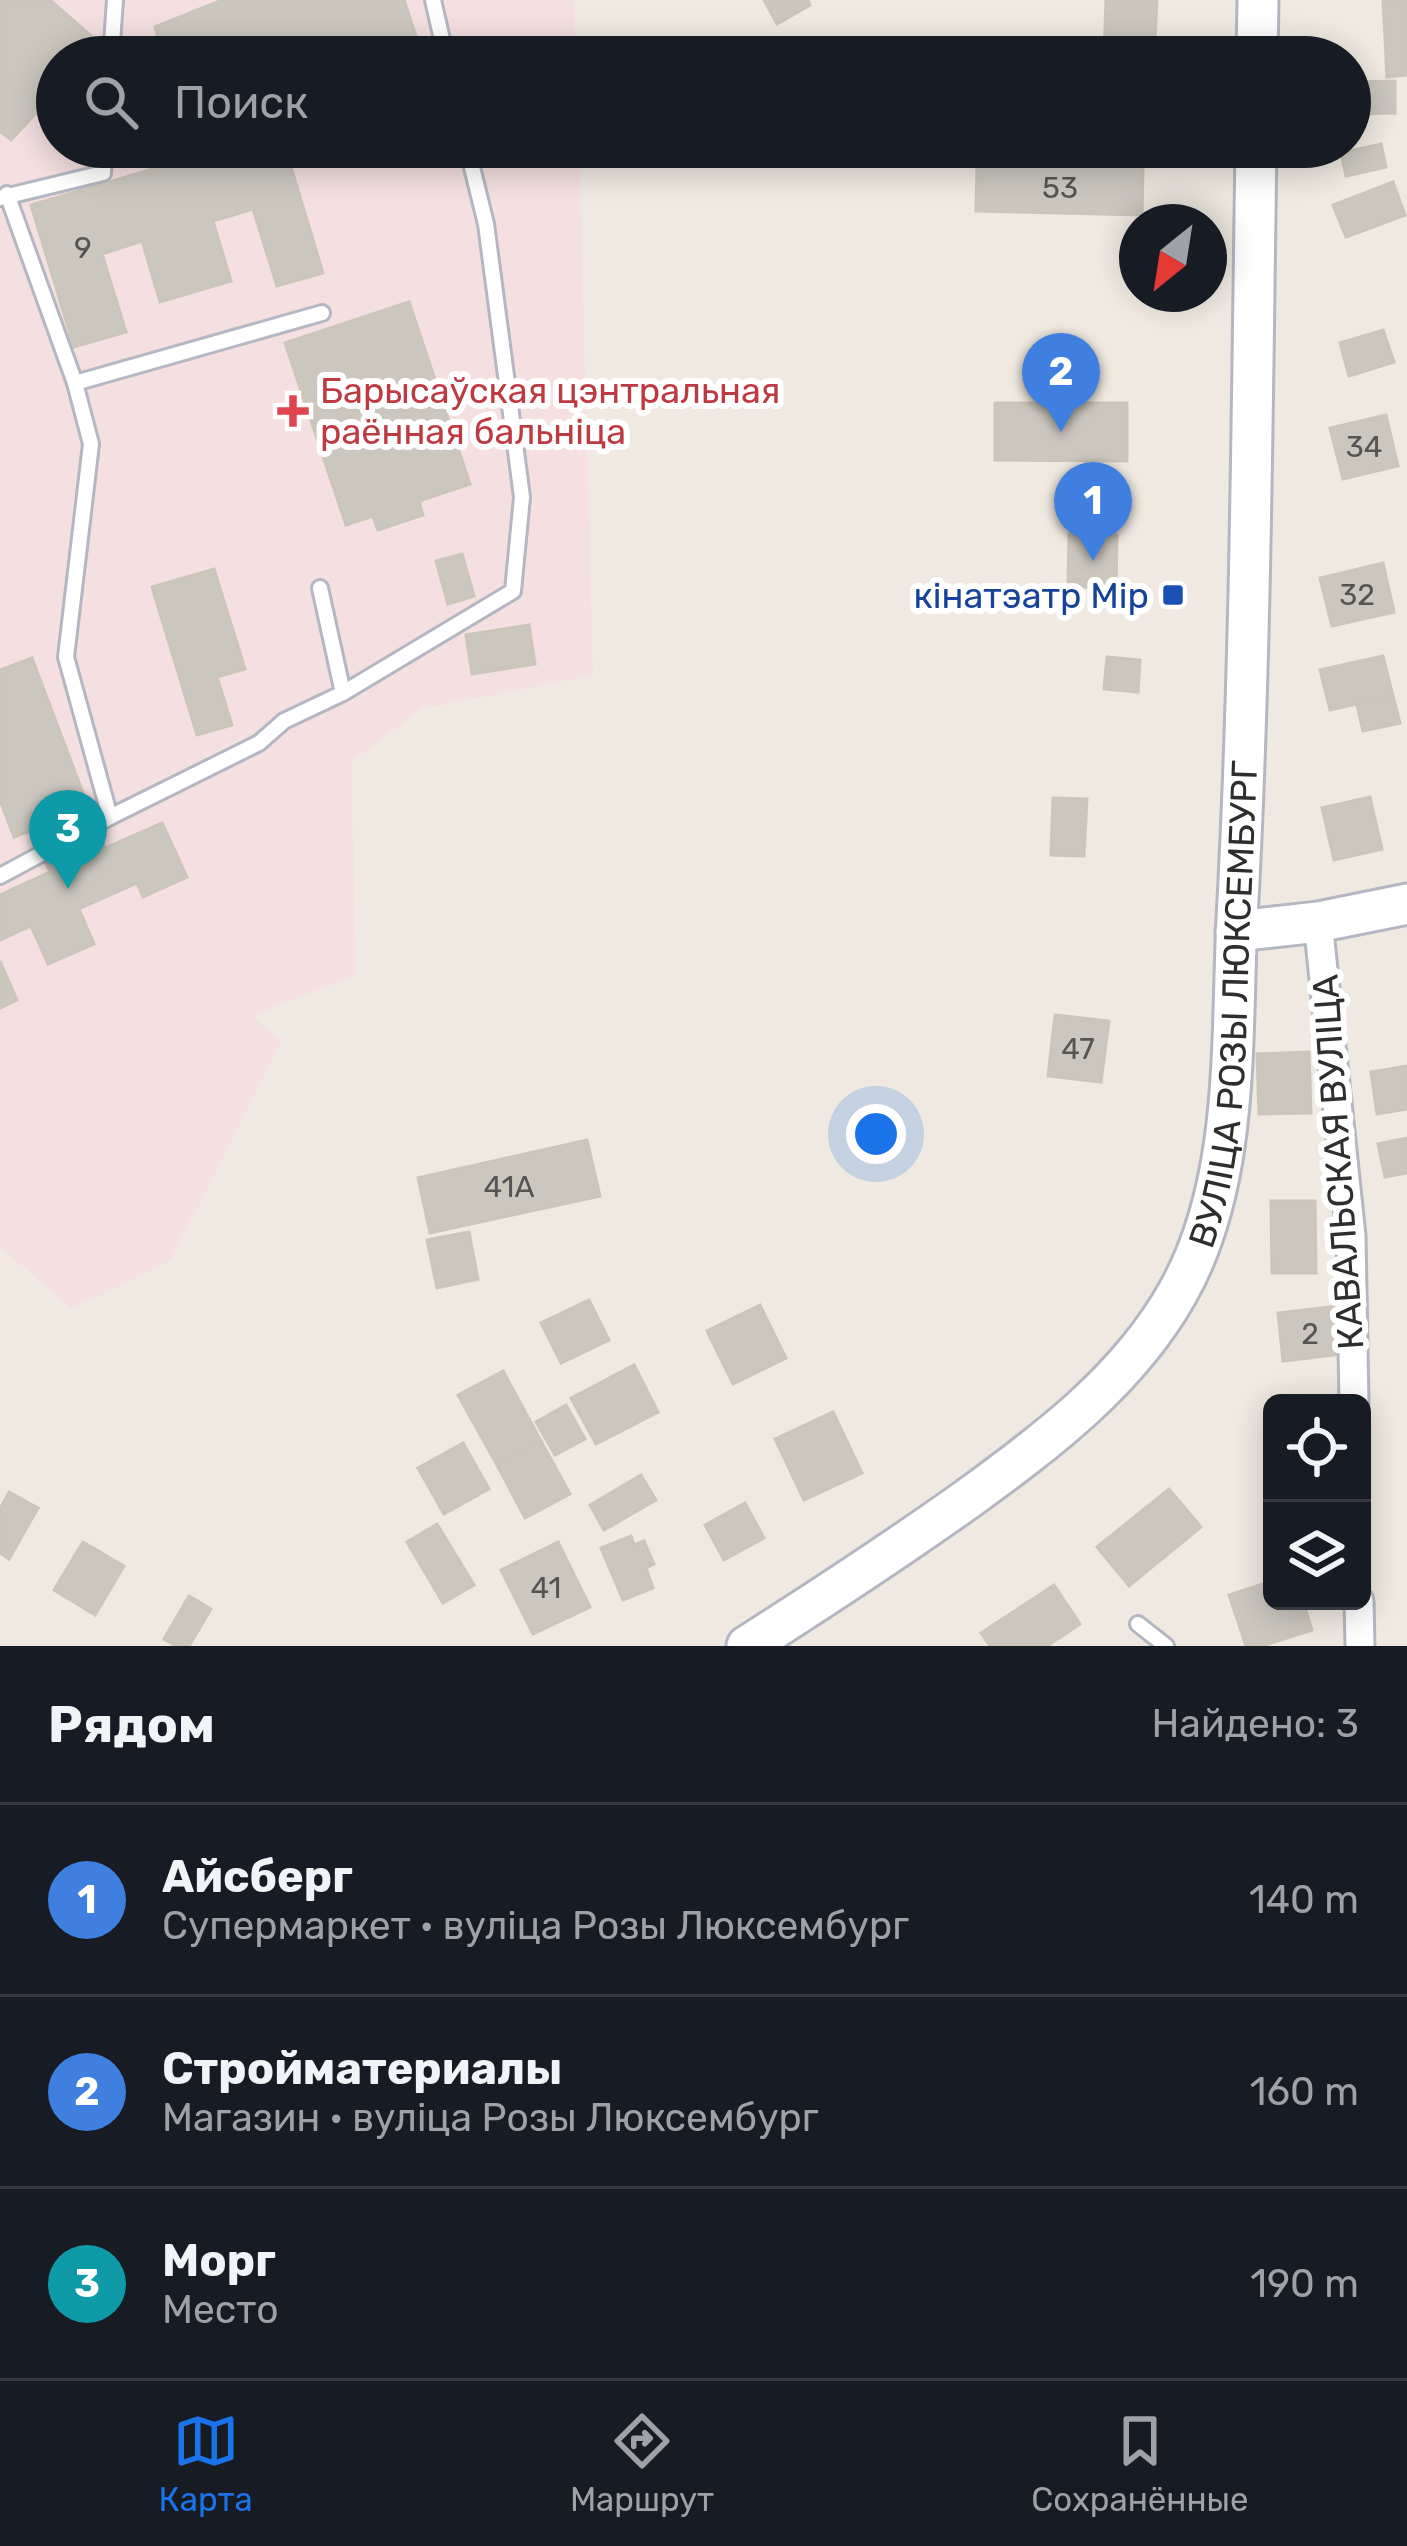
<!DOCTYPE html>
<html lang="ru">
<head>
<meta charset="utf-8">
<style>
  body { margin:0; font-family:Rubik,sans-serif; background:#242831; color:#f1f3f6 }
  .controls { position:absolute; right:36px; bottom:36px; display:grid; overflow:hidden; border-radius:18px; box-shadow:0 6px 30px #0003 }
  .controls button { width:108px; height:108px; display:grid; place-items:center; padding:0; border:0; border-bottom:3px solid #363941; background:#171b24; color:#f1f3f6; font:60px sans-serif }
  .compass { position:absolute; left:1119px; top:204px; width:108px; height:108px; border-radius:50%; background:#171b24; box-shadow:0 6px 30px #0003; rotate:210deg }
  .you { position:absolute; left:876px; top:1134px; width:42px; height:42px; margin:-30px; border:9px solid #fff; border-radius:50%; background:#1a73e8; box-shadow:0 0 0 18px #1a73e833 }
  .badge { display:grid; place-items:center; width:78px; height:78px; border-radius:50%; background:#1a73e8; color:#fff; font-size:39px; font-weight:700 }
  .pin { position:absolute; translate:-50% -99px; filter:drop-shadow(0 3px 6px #0008) }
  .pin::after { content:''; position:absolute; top:63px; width:42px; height:36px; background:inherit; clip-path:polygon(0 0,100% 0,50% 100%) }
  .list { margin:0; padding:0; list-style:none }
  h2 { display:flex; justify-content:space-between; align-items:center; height:156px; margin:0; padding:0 48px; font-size:51px }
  h2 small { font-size:39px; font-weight:400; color:#9ea1a6 }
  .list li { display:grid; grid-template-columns:78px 1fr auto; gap:36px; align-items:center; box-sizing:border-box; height:192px; padding:0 48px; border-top:3px solid #363941 }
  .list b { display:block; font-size:45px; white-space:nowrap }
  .list p { margin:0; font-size:39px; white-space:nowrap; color:#9ea1a6 }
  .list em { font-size:39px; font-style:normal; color:#9ea1a6 }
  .icon { flex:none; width:66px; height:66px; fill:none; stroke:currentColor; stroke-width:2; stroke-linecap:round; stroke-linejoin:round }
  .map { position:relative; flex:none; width:1407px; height:1646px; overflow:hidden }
  .search { position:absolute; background:#171b24; box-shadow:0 6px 30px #0003; left:36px; right:36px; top:36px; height:132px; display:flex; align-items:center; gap:30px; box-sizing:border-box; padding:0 42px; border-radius:66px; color:#9ea1a6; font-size:45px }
  .sheet { height:732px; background:#171b24 }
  nav { display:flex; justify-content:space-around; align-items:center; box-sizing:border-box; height:168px; border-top:3px solid #363941; background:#171b24; font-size:33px; color:#9ea1a6 }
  nav a { display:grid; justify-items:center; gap:6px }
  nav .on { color:#1a73e8 }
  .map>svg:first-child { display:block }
  .medical { fill:#f5dfe0 }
  .building { fill:#cbc7bf; stroke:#cbc5ba; stroke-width:3 }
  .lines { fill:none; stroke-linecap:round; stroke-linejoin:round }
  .lane-casing { stroke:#b4b7c1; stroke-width:20 }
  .street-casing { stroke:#b4b7c1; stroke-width:33 }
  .secondary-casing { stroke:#b4b7c1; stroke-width:45 }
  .lane { stroke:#fff; stroke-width:14 }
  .street { stroke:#fff; stroke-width:27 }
  .secondary { stroke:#fff; stroke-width:39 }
  .health-dot { fill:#e0444e; stroke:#fff; stroke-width:4.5 }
  .transit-dot { fill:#1a4fb4; stroke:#fff; stroke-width:4.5 }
  .labels { text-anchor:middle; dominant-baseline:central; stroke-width:12; stroke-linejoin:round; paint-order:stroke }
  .number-label { font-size:30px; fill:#555452 }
  .health-label { font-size:36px; fill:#be3a42; stroke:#fff; text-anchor:start }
  .transit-label { font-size:36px; fill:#164399; stroke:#fff; text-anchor:end }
  .street-label { font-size:36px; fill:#2e2e2e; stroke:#fff }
</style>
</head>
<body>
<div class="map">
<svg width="1407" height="1646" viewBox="0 0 1407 1646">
  <rect width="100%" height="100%" fill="#efe9e1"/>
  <path class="medical" d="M0 0H574L576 57H57V147H579L593 675 421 709 351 762 356 975 252 1016 281 1041 171 1260 72 1309 0 1247Z"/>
  <g class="building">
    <path d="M0 0H50L97 41 85 57H57V91L11 140 0 131Z"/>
    <path d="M222 0H404L418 42 370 57H163L155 27Z"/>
    <path d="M764 0H808L810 5 777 24Z"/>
    <path d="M1106 0H1157L1154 57H1104Z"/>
    <path d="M1383 0H1407V75L1387 77Z"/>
    <path d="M898 49 1098 57H898Z"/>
    <path d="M1395 81V113L1358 114 1357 82Z"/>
    <path d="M1381 144 1386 167 1346 176 1341 153Z"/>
    <path d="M227 147H285L323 273 277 286 253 209 213 221 231 281 160 302 142 241 102 254 126 332 74 347 31 205Z"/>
    <path d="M977 162 1143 166 1142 215 976 211Z"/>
    <path d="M1393 182 1405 215 1346 237 1333 205Z"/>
    <path d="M409 302 470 484 419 501 423 515 378 530 373 516 346 525 285 343Z"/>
    <path d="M1383 330 1394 362 1349 376 1340 343Z"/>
    <path d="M995 403H1127V461L995 460Z"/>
    <path d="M1386 415 1398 466 1343 479 1330 428Z"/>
    <path d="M1069 534 1117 535 1116 587H1068Z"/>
    <path d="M462 554 474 596 448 604 436 561Z"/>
    <path d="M1383 563 1394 612 1332 626 1320 578Z"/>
    <path d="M214 569 245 669 217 677 232 725 197 735 152 587Z"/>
    <path d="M529 625 535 664 472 674 466 635Z"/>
    <path d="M1383 656 1393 696 1330 710 1320 670Z"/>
    <path d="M1107 657 1140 660 1138 692 1104 689Z"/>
    <path d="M32 658 89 809 14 837 0 800V670Z"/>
    <path d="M1393 696 1400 723 1363 731 1357 705Z"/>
    <path d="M1370 797 1382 849 1334 860 1322 808Z"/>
    <path d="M1053 798 1087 799 1084 856 1051 855Z"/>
    <path d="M162 823 187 877 143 897 137 883 79 909 94 944 48 964 31 926 0 940V895L50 872 42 854 97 830 105 848Z"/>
    <path d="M0 961 17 1000 0 1008Z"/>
    <path d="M1055 1015 1109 1021 1101 1082 1048 1076Z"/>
    <path d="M1309 1052 1311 1113 1259 1114 1257 1054Z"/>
    <path d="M1407 1066V1109L1377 1114 1371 1072Z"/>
    <path d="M1407 1138V1173L1385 1177 1378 1144Z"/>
    <path d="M587 1140 600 1196 430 1233 418 1178Z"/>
    <path d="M1271 1201H1315L1316 1273H1272Z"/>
    <path d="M469 1232 478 1279 437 1288 427 1240Z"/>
    <path d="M589 1300 609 1340 561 1363 541 1323Z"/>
    <path d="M760 1305 786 1358 733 1384 707 1331Z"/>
    <path d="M1338 1306 1343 1354 1283 1361 1278 1313Z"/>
    <path d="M634 1365 658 1412 596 1444 571 1398Z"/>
    <path d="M503 1371 541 1441 497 1465 458 1395Z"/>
    <path d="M566 1405 585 1439 555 1455 536 1422Z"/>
    <path d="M833 1412 862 1473 804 1500 775 1439Z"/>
    <path d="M541 1441 570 1494 525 1518 497 1465Z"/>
    <path d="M463 1443 489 1489 444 1514 418 1468Z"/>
    <path d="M641 1475 656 1500 604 1530 590 1505Z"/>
    <path d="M1169 1489 1201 1527 1129 1586 1097 1547Z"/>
    <path d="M9 1492 38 1508 9 1559 0 1553V1509Z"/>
    <path d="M745 1503 764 1538 724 1560 705 1525Z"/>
    <path d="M437 1524 474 1585 443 1603 407 1542Z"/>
    <path d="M631 1536 634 1545 644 1541 654 1564 646 1568 653 1588 623 1600 601 1548Z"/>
    <path d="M83 1542 124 1566 95 1615 54 1590Z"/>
    <path d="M558 1542 590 1607 533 1634 501 1570Z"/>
    <path d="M1272 1581V1601H1303L1312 1630 1262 1646H1246L1229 1595Z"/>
    <path d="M1054 1585 1080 1624 1047 1646H990L981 1633Z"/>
    <path d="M189 1596 211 1609 189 1646H176L164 1639Z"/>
  </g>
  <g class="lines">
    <g class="lane-casing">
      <g id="lane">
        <path d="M433 0 446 57"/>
        <path d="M111 57 115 0"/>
        <path d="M0 198 103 173 104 147"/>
        <path d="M75 383 322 313"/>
        <path d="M320 588 343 693"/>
        <path d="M110 817 259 743 284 721 343 693 513 591 522 497 486 224 467 147"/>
        <path d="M0 876 110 817 66 657 91 444 75 383 7 194"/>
        <path d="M1138 1624 1166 1646"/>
      </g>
    </g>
    <g class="street-casing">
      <g id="street">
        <path d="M1318 922 1351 1236 1354 1403"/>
        <path d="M1359 1601 1360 1646"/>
      </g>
    </g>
    <g class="secondary-casing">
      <g id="secondary">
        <path d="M1257 57 1258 0"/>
        <path d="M1236 931 1318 922 1407 904"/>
        <path id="s1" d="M747 1646C821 1599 894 1551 966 1500 1046 1442 1129 1380 1178 1292 1240 1182 1231 1041 1237 919 1251 662 1252 404 1256 147"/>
      </g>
    </g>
    <use href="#lane" class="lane"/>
    <use href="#street" class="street"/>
    <use href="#secondary" class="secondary"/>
  </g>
  <path class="health-dot" d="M287 393h12v12h12v12h-12v12h-12v-12h-12v-12h12z"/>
  <rect class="transit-dot" x="1161" y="583" width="24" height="24" rx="6"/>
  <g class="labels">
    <g class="number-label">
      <text x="1060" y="188">53</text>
      <text x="83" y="248">9</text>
      <text x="1364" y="447">34</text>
      <text x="1357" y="595">32</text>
      <text x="1078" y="1049">47</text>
      <text x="509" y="1187">41А</text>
      <text x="1310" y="1334">2</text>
      <text x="546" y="1588">41</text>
    </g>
    <g class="health-label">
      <text x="320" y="390">Барысаўская цэнтральная<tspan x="320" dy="41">раённая бальніца</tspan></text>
    </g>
    <g class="transit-label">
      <text x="1149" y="595">кінатэатр Мір</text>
    </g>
    <g class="street-label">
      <text stroke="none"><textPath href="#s1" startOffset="858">ВУЛІЦА РОЗЫ ЛЮКСЕМБУРГ</textPath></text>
      <text transform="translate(1338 1162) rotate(-94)">КАВАЛЬСКАЯ ВУЛІЦА</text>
    </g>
  </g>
</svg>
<div class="controls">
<button><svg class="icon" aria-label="locate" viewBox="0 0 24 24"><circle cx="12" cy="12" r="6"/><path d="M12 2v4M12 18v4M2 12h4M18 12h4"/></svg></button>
<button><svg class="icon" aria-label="layers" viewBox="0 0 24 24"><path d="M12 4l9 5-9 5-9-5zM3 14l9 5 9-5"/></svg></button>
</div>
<svg class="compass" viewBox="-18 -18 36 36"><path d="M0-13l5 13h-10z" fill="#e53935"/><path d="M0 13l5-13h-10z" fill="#9ea1a6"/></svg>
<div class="you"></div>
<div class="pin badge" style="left:1093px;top:561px;background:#3f7fe0">1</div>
<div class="pin badge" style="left:1061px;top:432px;background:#3f7fe0">2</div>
<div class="pin badge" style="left:68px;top:889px;background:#0f9aa8">3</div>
<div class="search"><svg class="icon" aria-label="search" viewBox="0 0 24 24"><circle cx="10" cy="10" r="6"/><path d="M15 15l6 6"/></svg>Поиск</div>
</div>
<section class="sheet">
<h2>Рядом<small>Найдено: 3</small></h2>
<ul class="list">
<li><span class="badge" style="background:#3f7fe0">1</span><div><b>Айсберг</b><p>Супермаркет · вуліца Розы Люксембург</p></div><em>140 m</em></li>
<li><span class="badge" style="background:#3f7fe0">2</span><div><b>Стройматериалы</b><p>Магазин · вуліца Розы Люксембург</p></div><em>160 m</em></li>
<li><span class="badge" style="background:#0f9aa8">3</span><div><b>Морг</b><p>Место</p></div><em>190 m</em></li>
</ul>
</section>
<nav>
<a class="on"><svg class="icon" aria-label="map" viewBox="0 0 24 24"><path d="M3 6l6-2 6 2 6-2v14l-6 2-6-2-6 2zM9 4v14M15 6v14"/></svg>Карта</a>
<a><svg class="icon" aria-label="directions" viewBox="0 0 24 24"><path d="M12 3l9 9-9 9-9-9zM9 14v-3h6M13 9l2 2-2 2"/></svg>Маршрут</a>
<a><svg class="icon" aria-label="saved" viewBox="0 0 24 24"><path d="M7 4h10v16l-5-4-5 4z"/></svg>Сохранённые</a>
</nav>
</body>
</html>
